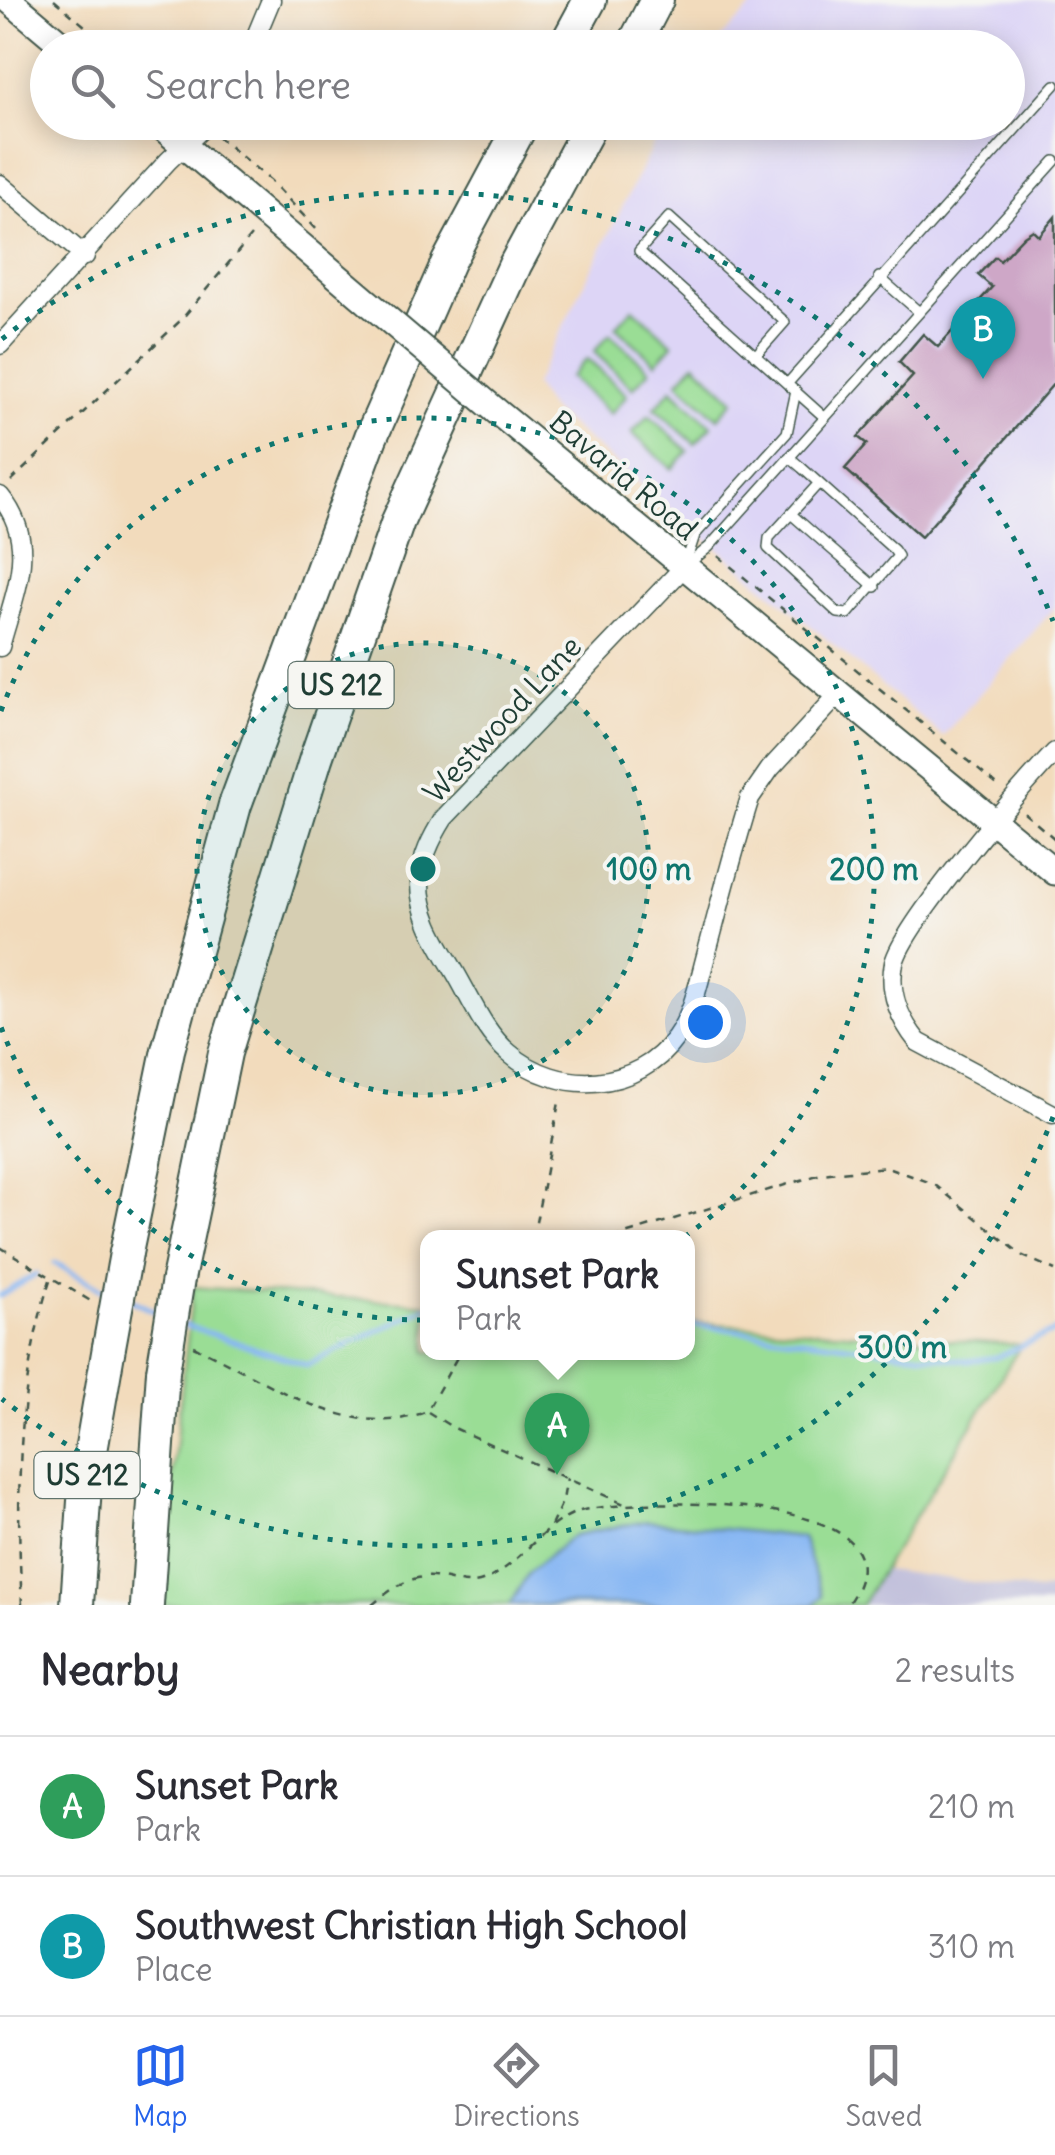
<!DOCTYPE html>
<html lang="en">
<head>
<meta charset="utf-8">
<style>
  body { margin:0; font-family:Delius,sans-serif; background:#f7f7f7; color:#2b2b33 }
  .you { position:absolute; left:705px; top:1022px; width:35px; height:35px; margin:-25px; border:8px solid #fff; border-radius:50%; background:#1a73e8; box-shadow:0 0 0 15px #1a73e833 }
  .badge { display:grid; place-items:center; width:65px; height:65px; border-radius:50%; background:#2563eb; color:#fff; font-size:32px; font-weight:700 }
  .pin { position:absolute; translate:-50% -82px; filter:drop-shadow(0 2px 5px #0008) }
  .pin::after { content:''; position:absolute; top:52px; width:35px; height:30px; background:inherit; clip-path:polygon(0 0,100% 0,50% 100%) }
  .popup { position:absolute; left:420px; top:1230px; width:275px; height:130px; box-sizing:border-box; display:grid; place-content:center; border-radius:20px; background:#fff; filter:drop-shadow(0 2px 8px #0005); font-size:32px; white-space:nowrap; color:#7c7c81 }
  .popup b { font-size:38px; color:#2b2b33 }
  .popup::after { content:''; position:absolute; left:50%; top:100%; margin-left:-20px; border:20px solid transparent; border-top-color:#fff }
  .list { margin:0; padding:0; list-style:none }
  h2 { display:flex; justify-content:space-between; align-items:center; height:130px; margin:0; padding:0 40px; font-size:42px }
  h2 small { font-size:32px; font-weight:400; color:#7c7c81 }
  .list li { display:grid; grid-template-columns:65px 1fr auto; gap:30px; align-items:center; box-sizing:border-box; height:140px; padding:0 40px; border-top:2px solid #e1e1e2 }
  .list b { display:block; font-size:38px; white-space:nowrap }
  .list p { margin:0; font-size:32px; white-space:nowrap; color:#7c7c81 }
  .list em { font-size:32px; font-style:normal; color:#7c7c81 }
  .icon { flex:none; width:55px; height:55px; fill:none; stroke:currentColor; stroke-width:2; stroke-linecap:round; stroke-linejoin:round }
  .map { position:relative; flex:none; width:1055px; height:1605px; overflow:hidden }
  .search { position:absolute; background:#fff; box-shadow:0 5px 25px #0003; left:30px; right:30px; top:30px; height:110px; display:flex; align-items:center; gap:25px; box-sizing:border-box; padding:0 35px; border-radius:55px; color:#7c7c81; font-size:38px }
  .sheet { height:410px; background:#fff }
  nav { display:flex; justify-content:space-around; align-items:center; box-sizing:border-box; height:140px; border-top:2px solid #e1e1e2; background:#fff; font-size:28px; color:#7c7c81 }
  nav a { display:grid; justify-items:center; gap:5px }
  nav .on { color:#2563eb }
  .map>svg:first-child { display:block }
  .built { fill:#ddd5f6 }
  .industrial { fill:#c2c1dc }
  .green { fill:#9add95; stroke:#5c8d64; stroke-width:2.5 }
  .water { fill:#88b7f3; stroke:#547a94; stroke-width:2.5 }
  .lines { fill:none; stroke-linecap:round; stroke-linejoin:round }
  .stream { stroke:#88b7f3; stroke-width:5 }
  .building { fill:#cea7c7 }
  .lane-casing { stroke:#3f5548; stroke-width:12 }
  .street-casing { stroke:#3f5548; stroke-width:21 }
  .secondary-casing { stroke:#3f5548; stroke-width:29 }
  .highway-casing { stroke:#3f5548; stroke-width:36 }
  .path { stroke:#3f5548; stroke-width:2.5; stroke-dasharray:8 8; stroke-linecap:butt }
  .lane { stroke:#fff; stroke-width:9 }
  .street { stroke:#fff; stroke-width:18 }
  .secondary { stroke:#fff; stroke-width:25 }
  .highway { stroke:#fff; stroke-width:32 }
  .secondary-bridge-casing { stroke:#3f5548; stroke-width:29; stroke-linecap:butt }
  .highway-bridge-casing { stroke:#3f5548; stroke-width:36; stroke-linecap:butt }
  .secondary-bridge { stroke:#fff; stroke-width:25 }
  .highway-bridge { stroke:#fff; stroke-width:32 }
  .ring { fill:none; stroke:#0f766e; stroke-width:5; stroke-dasharray:5 10 }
  .labels { text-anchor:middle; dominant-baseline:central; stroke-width:8; stroke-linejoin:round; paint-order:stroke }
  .shield { fill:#f6f6f2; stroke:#60746d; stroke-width:2.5 }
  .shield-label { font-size:28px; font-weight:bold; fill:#1f3d34 }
  .street-label { font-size:30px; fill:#1f3d34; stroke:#f6f6f2 }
  .centre { fill:#0f766e; stroke:#f6f6f2; stroke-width:5 }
  .ring-label { font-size:30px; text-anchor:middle; font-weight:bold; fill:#0f766e; stroke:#f6f6f2; stroke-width:8; stroke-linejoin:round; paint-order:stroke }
</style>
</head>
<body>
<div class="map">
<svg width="1055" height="1605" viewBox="0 0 1055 1605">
  <rect width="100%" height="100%" fill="#f6f6f2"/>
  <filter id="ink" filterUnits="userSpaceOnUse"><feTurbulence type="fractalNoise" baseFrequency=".01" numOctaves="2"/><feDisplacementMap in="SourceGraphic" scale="20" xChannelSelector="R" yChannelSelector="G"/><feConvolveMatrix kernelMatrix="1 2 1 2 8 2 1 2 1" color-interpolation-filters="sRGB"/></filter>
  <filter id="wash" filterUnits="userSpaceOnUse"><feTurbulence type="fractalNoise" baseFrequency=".0048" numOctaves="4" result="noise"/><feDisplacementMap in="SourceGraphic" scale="40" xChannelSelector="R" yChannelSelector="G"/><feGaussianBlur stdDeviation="2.25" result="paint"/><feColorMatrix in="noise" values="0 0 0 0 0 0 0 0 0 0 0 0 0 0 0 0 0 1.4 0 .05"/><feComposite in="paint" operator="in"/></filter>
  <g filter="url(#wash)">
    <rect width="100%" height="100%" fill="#f2dbbc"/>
    <path class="built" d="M759 0H1055V607L943 736 548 407 534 385 664 123 1008 122V48L712 47Z"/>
    <path class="industrial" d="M863 1567 1038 1591 1055 1588V1605H841Z"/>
    <g class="green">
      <path d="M633 308 673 344 656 363 616 327Z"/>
      <path d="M610 334 650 370 633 388 594 352Z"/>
      <path d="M587 359 627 395 610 414 570 377Z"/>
      <path d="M695 363 734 400 718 418 678 382Z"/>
      <path d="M672 389 712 426 695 444 655 408Z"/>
      <path d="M649 415 688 451 672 469 632 433Z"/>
      <path d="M193 1287 427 1304V1352H687V1322L1021 1345 861 1605H158Z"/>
    </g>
    <path class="water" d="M647 1521 802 1537 822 1596 813 1605H509L529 1572 574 1535Z"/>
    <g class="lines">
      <g class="stream">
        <path d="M55 1263 105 1291"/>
        <path d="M0 1296 37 1274"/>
        <path d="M129 1299 160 1314"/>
        <path d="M687 1324 968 1361 997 1357 1055 1331"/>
        <path d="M184 1325 307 1365 427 1307"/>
      </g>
    </g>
    <g id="blocks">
      <path class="building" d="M1055 217V382L921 537 845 469 867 444 858 437 913 376 899 362 923 334 938 347 992 287 978 275 995 257 1000 261 1024 236 1033 230 1039 236Z"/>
    </g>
  </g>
  <g filter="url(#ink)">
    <use href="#blocks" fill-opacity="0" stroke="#3f5548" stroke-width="2.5"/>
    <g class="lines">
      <g class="lane-casing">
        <g id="lane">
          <path d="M879 277 918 311"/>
          <path d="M755 356 785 322 669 217 639 251 823 416"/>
          <path d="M788 383 1055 85"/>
          <path d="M789 457 802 468 894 550 898 556 848 614 838 613 768 548 769 538 819 483"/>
          <path d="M791 514 875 587"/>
          <path d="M685 565 695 535 787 433 796 391"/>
          <path d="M687 565 709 547 1055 161"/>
        </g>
      </g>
      <g class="street-casing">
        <g id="street">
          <path d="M251 48 271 0"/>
          <path d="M0 184 85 256"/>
          <path d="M0 345 168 161 209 122"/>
          <path d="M0 496C40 544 14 593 0 647"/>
          <path d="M683 568 444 818C432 837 421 858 420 881 419 915 438 943 455 972 471 999 484 1032 509 1053 558 1096 638 1092 676 1037 694 1012 699 980 707 952 721 900 734 848 750 798L770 769 839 694"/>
          <path d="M1053 1114 918 1042C900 1020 888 992 894 963 904 923 1022 787 1055 752"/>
        </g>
      </g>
      <g class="secondary-casing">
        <g id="secondary">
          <path d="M9 0 66 48"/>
          <path d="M156 122 370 304"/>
          <path d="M495 410 1055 872"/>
        </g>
      </g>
      <g class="highway-casing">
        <g id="highway">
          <path d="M564 48 590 0"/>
          <path d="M632 48 657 0"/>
          <path d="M126 1253 168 1050 235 805 371 437 448 262 523 122"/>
          <path d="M178 1279 225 1053 316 758 398 521 515 265 592 122"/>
          <path d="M77 1605 85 1486 109 1347"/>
          <path d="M147 1605 163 1371"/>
        </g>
      </g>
      <g class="path">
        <path d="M54 0 111 48"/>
        <path d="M217 136 271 181 320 233"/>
        <path d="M11 481 181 320 251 236"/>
        <path d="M652 513 685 529"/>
        <path d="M718 556 1002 789"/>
        <path d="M1024 813 1055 839"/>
        <path d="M533 1238 560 1097"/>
        <path d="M612 1238 821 1174 887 1167 934 1184 1023 1256 1055 1270"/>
        <path d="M0 1247 94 1303"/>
        <path d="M193 1346C261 1376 349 1445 427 1411L460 1352"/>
        <path d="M428 1412 452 1427 624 1504"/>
        <path d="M551 1526 563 1500 567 1478"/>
        <path d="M22 1605C16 1499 17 1382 50 1280"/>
        <path d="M372 1605C389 1591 408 1575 433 1577 451 1578 467 1588 485 1580 522 1564 544 1520 584 1510 638 1498 930 1490 847 1605"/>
      </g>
      <use href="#lane" class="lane"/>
      <use href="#street" class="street"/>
      <use href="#secondary" class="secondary"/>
      <use href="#highway" class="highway"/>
      <g class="secondary-bridge-casing">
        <path id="secondary-bridge" d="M370 304 495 410"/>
      </g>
      <g class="highway-bridge-casing">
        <g id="highway-bridge">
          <path d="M109 1347 126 1253"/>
          <path d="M163 1371 178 1279"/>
        </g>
      </g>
      <use href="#secondary-bridge" class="secondary-bridge"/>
      <use href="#highway-bridge" class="highway-bridge"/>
    </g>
  </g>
  <circle cx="423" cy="869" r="226" fill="#0f766e" fill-opacity=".12"/>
  <g class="ring">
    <circle cx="423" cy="869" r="226"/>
    <path d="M1 711A451 451 0 1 1 1 1027"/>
    <path d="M1053 1117A677 677 0 0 1 2 1399M2 339A677 677 0 0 1 1053 621"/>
  </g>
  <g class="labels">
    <g class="shield">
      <rect x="288.5" y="662" width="105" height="46" rx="8"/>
      <rect x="34.5" y="1452" width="105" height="46" rx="8"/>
    </g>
    <g class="shield-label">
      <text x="341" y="685">US 212</text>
      <text x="87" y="1475">US 212</text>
    </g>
    <g class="street-label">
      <text transform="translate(624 475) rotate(40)">Bavaria Road</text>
      <text transform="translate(502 719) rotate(-47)">Westwood Lane</text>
    </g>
  </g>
  <circle cx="423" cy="869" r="15" class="centre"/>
  <g class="ring-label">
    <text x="649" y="880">100 m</text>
    <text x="874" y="880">200 m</text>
    <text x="902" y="1358">300 m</text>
  </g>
</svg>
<div class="you"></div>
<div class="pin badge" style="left:557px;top:1475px;background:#2e9e5b">A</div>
<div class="popup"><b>Sunset Park</b>Park</div>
<div class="pin badge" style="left:983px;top:379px;background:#0f9aa8">B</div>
<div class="search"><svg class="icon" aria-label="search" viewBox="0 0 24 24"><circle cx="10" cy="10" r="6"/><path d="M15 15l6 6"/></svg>Search here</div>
</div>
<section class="sheet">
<h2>Nearby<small>2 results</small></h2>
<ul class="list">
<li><span class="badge" style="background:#2e9e5b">A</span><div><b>Sunset Park</b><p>Park</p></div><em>210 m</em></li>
<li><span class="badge" style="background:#0f9aa8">B</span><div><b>Southwest Christian High School</b><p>Place</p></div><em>310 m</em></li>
</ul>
</section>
<nav>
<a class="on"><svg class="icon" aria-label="map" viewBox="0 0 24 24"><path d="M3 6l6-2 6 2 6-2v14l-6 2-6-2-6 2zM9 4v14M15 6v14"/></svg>Map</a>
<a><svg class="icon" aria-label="directions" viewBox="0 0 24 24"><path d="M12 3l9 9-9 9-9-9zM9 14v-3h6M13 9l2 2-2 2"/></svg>Directions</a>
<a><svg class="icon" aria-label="saved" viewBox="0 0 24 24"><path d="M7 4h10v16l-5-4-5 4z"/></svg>Saved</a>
</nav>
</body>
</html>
